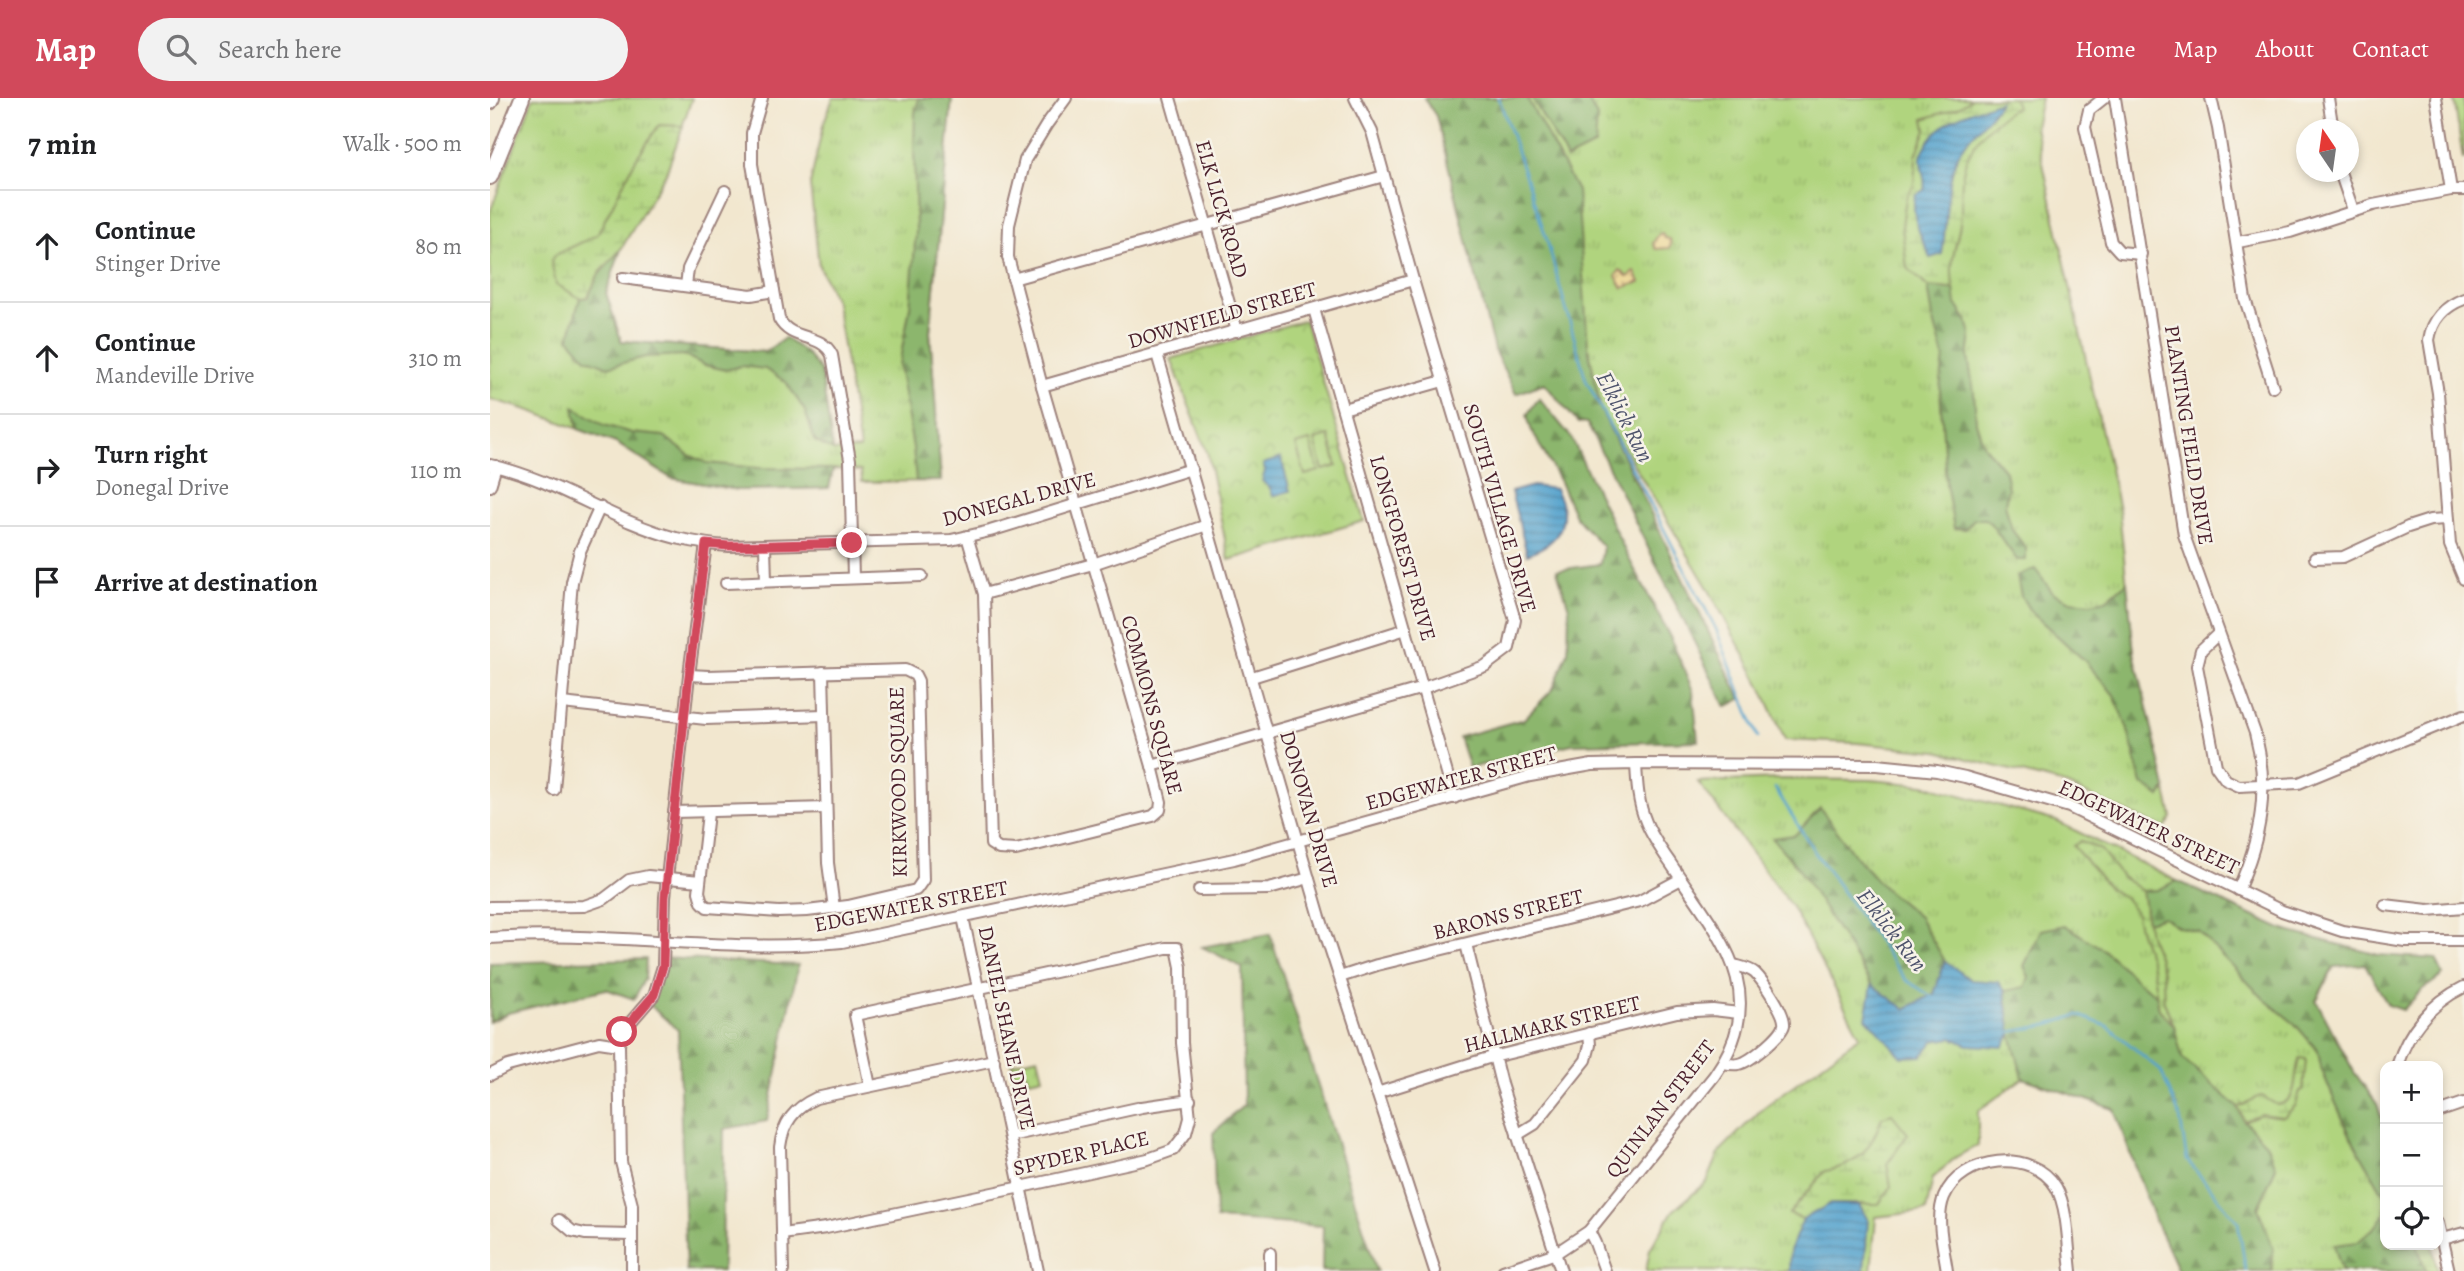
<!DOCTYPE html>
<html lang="en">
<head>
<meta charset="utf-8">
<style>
  body { margin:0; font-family:Alegreya,serif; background:#f2f2f2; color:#202124 }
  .controls { position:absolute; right:21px; bottom:21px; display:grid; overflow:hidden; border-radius:14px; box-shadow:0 4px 10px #0003 }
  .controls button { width:63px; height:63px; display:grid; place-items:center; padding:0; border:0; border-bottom:2px solid #e0e0e0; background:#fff; color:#202124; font:35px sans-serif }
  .compass { position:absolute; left:1806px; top:21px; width:63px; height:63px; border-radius:50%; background:#fff; box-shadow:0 4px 10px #0003; rotate:347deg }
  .stop { position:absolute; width:21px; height:21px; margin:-16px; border:5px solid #d1495b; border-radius:50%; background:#fff }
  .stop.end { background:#d1495b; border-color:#fff; box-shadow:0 2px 7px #0008 }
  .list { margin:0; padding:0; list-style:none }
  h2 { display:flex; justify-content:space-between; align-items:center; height:91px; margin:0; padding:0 28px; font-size:30px }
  h2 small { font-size:23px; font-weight:400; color:#757577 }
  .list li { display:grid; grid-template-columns:46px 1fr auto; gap:21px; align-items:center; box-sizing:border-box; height:112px; padding:0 28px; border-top:2px solid #e0e0e0 }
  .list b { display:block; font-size:26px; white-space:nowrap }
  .list p { margin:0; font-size:23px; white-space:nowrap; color:#757577 }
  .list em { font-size:23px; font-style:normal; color:#757577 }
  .icon { flex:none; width:38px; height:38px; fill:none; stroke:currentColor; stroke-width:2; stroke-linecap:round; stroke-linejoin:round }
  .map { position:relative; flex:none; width:1974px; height:1173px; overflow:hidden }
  header { display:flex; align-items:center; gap:42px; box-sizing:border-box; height:98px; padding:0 35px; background:#d1495b; color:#fff }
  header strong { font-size:33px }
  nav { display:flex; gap:38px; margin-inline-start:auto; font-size:24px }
  .search { width:490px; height:63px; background:#f2f2f2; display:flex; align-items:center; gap:18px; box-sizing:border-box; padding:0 24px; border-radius:38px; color:#757577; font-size:26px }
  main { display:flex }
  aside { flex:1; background:#fff }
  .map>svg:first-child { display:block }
  .grass { fill:url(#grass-tufts); stroke:#7d7a54; stroke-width:2 }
  .forest { fill:url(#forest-firs); stroke:#6b6a4c; stroke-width:2 }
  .wetland { fill:url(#wetland-marsh); stroke:#7d7a54; stroke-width:2 }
  .sand { fill:url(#sand-dots); stroke:#9c7c64; stroke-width:2 }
  .park { fill:url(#park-crowns); stroke:#7d7a54; stroke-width:2 }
  .pitch { fill:#b0d47e; stroke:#7d7a54; stroke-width:2 }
  .water { fill:url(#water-rules); stroke:#4e607c; stroke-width:2 }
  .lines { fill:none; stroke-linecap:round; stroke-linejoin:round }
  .stream { stroke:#53a2cd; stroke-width:2.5 }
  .minor-casing { stroke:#9e837d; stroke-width:14 }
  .major-casing { stroke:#9e837d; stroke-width:18 }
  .minor { stroke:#fff; stroke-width:10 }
  .major { stroke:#fff; stroke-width:14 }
  .route { stroke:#d1495b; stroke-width:9 }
  .labels { text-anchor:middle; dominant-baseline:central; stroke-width:5; stroke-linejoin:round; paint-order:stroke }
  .street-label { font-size:21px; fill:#4a1f2b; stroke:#f7f3e8 }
  .water-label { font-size:23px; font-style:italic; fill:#4e536c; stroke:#f7f3e8 }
</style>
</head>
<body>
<header>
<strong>Map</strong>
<div class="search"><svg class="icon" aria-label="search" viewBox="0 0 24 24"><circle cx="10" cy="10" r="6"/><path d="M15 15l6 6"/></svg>Search here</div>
<nav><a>Home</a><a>Map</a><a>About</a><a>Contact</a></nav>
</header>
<main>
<aside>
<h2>7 min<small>Walk · 500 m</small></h2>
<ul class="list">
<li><svg class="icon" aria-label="ahead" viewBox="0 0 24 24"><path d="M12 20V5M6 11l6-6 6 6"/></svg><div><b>Continue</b><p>Stinger Drive</p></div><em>80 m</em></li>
<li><svg class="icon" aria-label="ahead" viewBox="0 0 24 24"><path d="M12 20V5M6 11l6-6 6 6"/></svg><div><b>Continue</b><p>Mandeville Drive</p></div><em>310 m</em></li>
<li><svg class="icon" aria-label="right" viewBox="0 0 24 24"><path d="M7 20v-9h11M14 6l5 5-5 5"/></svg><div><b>Turn right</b><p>Donegal Drive</p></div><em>110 m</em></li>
<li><svg class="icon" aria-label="arrive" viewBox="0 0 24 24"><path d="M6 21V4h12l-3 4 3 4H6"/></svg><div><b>Arrive at destination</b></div></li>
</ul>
</aside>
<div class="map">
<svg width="1974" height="1173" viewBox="0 0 1974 1173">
  <defs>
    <pattern id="grass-tufts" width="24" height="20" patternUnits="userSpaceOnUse" patternTransform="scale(1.75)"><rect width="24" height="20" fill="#b0d47e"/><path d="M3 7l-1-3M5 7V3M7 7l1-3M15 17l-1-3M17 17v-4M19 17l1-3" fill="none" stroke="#99b66d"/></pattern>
    <pattern id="forest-firs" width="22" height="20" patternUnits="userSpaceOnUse" patternTransform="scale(1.75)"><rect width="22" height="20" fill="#8cb66d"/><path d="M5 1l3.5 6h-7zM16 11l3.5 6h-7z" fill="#74935a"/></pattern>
    <pattern id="wetland-marsh" width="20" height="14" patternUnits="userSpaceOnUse" patternTransform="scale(1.75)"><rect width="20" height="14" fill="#b0d47e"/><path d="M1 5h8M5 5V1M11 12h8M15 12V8" fill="none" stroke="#99b66d"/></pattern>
    <pattern id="sand-dots" width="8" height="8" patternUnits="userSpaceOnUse" patternTransform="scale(1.75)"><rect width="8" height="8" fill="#eeda9e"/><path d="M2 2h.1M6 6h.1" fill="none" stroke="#cebb88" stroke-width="1.8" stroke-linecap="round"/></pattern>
    <pattern id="park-crowns" width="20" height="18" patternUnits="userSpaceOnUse" patternTransform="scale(1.75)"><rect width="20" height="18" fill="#b0d47e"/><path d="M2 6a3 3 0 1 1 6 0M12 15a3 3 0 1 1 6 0" fill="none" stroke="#99b66d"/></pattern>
    <pattern id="water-rules" width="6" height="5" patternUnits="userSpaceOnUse" patternTransform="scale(1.75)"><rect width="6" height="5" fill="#53a2cd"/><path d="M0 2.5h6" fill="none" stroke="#4783a7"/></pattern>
  </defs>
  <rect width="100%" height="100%" fill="#f7f3e8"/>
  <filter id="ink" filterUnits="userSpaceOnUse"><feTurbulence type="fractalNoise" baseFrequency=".0143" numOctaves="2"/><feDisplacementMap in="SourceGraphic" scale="14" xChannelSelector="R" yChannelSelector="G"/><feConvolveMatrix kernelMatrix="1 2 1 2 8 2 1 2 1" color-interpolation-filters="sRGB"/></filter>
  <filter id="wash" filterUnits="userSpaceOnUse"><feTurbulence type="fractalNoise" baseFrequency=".00686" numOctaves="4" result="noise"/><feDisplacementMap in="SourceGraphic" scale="28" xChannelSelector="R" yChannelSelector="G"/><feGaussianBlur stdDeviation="1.57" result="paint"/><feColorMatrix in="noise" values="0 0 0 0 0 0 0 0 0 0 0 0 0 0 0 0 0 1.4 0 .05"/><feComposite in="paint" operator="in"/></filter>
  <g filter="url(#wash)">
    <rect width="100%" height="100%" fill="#f2e7cf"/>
    <g class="grass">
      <path d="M43 0H202L176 75 131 151 116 195 131 243 276 254 316 255 331 274 343 353 370 351 346 205 329 168 320 87 333 27 343 0H462L440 234 451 383 372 384 371 373 343 371 339 390 248 392 181 380 126 345 41 313 0 301V114Z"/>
      <path d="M1037 0H1551L1545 29 1629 412 1644 555 1682 719 1675 731 1571 685 1447 653 1367 645 1295 642 1270 586 1218 490 1111 312 1098 248Z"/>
      <path d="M1292 681 1380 682 1434 687 1566 723 1687 783 1793 832 1855 849 1826 903 1864 974 1887 1006 1895 1030V1147H1942L1948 1173H1688L1663 1118 1624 1011 1533 980 1488 1013V1047L1466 1059 1443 1080 1436 1113 1386 1119 1381 1173H1156L1160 1151 1183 1113 1217 1084 1230 1053 1273 1010 1370 938 1302 809 1208 684Z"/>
    </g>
    <g class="forest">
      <path d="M429 0H462L440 234 451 383H426L423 350 409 267 420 209 426 134 424 49 425 15Z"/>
      <path d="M934 0H1037L1087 93 1098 248 1111 312 1251 601 1236 609 1097 325H1088L1054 285 1026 296 1004 252 946 18Z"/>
      <path d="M1042 0H1097L1107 19 1105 47 1077 61Z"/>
      <path d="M131 151 116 195 131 243 275 254 295 240 316 255 331 274 343 353 325 343 315 313 296 284 275 271 251 268 236 272 214 267 194 257 155 259 118 269 96 260 79 240 90 200 98 199 108 177Z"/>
      <path d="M1438 189 1464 191 1466 206 1477 222 1481 237 1478 259 1484 294 1486 324 1494 348 1515 373 1518 390 1515 406 1522 432 1536 450V462H1527L1501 426 1495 421H1484L1475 431 1464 430 1456 386 1450 291 1454 259 1443 220Z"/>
      <path d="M1049 300 1081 339 1137 457 1180 539 1203 593 1208 643 1082 646 979 670 969 639 1034 621 1063 591 1078 554 1079 510 1067 472 1110 466 1113 449 1085 418 1070 384 1041 331 1037 317Z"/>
      <path d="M84 309 114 327 142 335 174 338 199 357 217 365 269 370 343 371 339 390 248 392 181 380 126 345 88 331Z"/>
      <path d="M1545 471 1563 495 1581 503 1601 505 1616 502 1637 484 1644 555 1676 690 1670 699 1652 686 1637 629 1624 597 1595 563 1540 513 1531 498 1527 478Z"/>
      <path d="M1330 710 1366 759 1395 791 1429 819 1455 863 1444 896 1415 911 1382 887 1309 771 1282 740 1305 737Z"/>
      <path d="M1687 783 1793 832 1889 857 1946 861 1953 877 1931 893 1913 912 1898 907 1875 866 1844 869 1826 902 1864 974 1887 1006 1895 1030V1098L1861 1039 1843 999 1831 970 1828 953 1805 926 1774 901 1708 833 1689 829 1673 819 1657 824 1652 793 1667 792Z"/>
      <path d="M1575 827 1614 852 1651 886 1666 896 1669 911 1684 927 1692 960 1748 1009 1754 1023 1776 1045 1786 1069 1768 1110 1783 1150 1782 1173H1688L1663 1118 1624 1011 1533 980 1521 937 1515 893 1535 889 1539 879 1534 868 1551 832Z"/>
      <path d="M780 836 887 1173H832L833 1128 726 1121 723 1035 754 1007 752 869 712 849Z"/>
      <path d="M173 860 308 867 277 1023 234 1031 232 1173H196L188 932 157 905Z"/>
      <path d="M156 861 155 880 144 901 116 891 18 915 0 924V865Z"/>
      <path d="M1895 1115V1147H1927L1936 1173H1852L1844 1147 1868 1144 1887 1127Z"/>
    </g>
    <g class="wetland">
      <path d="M1482 0H1523L1526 9C1504 22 1484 41 1475 66 1469 84 1473 107 1470 126 1466 151 1458 165 1464 191L1438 189 1417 170 1412 129 1414 113 1416 101 1424 86 1426 58 1436 31 1434 21 1469 9Z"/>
      <path d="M169 27 193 28 176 75 131 151 108 177 98 199 90 200 66 186 61 163 65 157 107 137 146 61Z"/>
      <path d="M1591 743 1611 752 1632 779 1652 793 1659 837 1668 858 1673 879 1674 904 1684 927 1669 911 1661 863 1651 838 1645 813 1634 799 1621 792 1583 748Z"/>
      <path d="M1810 960 1816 961 1813 992 1810 993 1806 1007 1794 1019 1770 1016 1754 1023 1748 1009C1757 1007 1763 999 1772 998L1787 1007C1811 1003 1802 976 1810 960Z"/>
      <path d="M1402 1016 1418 1036 1397 1066 1401 1089 1389 1106H1340L1313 1121 1299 1116 1335 1073C1368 1068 1382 1050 1392 1019Z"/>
    </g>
    <g class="sand">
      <path d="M1172 135 1175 140 1180 141 1181 147 1179 150 1166 151 1163 145 1169 136Z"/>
      <path d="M1130 172 1138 179 1145 174 1150 184 1133 190 1126 178Z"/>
    </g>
    <g class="park">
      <path d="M815 222 874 423 739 462 718 357 681 261Z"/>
      <path d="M548 959 553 979 539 982 536 974 524 976 522 965Z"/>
    </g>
    <g class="pitch">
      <path d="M1964 0H1974V61H1973Z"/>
      <path d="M839 338 847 368 833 372 825 342Z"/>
      <path d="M820 343 829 373 815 377 806 347Z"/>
    </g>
    <g class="water">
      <path d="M1510 3C1500 24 1476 38 1467 59 1455 88 1457 126 1452 156L1441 160C1432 142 1420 118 1425 97L1434 92C1437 81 1430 71 1431 59 1432 54 1435 49 1438 44 1455 19 1483 13 1510 3Z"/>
      <path d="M791 360 800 393 783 398 780 390 772 383 775 373 773 366Z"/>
      <path d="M1043 388 1065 391C1083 422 1070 445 1037 456L1021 394Z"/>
      <path d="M1455 863 1481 882 1508 884 1515 893 1521 937 1513 949 1478 947 1462 940 1444 943 1432 958 1412 959 1376 920 1382 887 1415 911 1444 896Z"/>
      <path d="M1340 1106 1369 1107 1378 1122 1374 1173H1299L1300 1152 1313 1121Z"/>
    </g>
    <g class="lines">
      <g class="stream">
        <path d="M1009 0 1056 139 1096 282 1226 531 1268 639"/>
        <path d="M1285 690 1326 756 1416 882 1441 898"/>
        <path d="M1520 934 1558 927 1588 917 1619 929 1671 973 1690 1019 1697 1062 1748 1124 1756 1173"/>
      </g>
    </g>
  </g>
  <g filter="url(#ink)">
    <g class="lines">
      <g class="minor-casing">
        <g id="minor">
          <path d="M272 0 262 35V66L289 221C301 244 331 234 342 257L360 362 363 480"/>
          <path d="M680 0 747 233"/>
          <path d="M1614 0 1599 12 1595 29 1621 144 1630 154 1651 156"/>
          <path d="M1625 0 1694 437 1765 635C1780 691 1771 740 1748 792"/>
          <path d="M1721 0 1728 30 1755 201 1783 289"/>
          <path d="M1838 0 1843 32"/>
          <path d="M1946 0 1961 92"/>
          <path d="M1850 74 1863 112"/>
          <path d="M1748 144 1800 134 1883 107 1961 92H1974"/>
          <path d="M133 180 261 197 284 193"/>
          <path d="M523 181 894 78"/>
          <path d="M196 188 198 171 235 93"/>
          <path d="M1974 201C1955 208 1942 222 1939 242L1948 295 1960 447 1974 481"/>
          <path d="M824 211 964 700"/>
          <path d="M667 256 830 819 945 1173"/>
          <path d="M552 288 923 182"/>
          <path d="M853 311 953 283"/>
          <path d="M0 367C66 381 121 423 186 440 204 444 221 447 239 448L461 442 500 433 701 371"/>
          <path d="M0 388 6 368"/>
          <path d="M477 438 494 496 501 746 509 751 526 752 663 718 670 712 671 704 662 668 552 288 518 159 519 127 535 62 557 26 576 0"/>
          <path d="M275 448 276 483"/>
          <path d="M1825 460 1853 459 1918 429 1940 422 1957 421"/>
          <path d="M236 485 432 478"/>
          <path d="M494 496 603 466 717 427"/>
          <path d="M1728 536 1711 552 1707 568 1726 668 1736 682 1749 688 1809 685 1974 617"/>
          <path d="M333 574 338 765 344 810"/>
          <path d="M199 577 219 578 415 572 425 577 428 583 433 782 426 792 358 808 317 813 289 814 217 809 212 804 209 794 218 715"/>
          <path d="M762 579 916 531"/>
          <path d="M72 605 216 621 334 617"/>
          <path d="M662 668 933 590 995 568 1019 550 1025 522 923 182 882 34 865 0"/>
          <path d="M64 692 82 484 90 453 110 409"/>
          <path d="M184 714 336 710"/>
          <path d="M709 792 779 791 819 780"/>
          <path d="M1895 807 1938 812 1974 809"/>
          <path d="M0 809 94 808 114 801 139 782 158 778 210 783"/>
          <path d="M473 819 548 1173"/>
          <path d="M0 840C117 832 235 856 352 844L744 761 1040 678 1102 667 1146 666 1387 667 1447 673 1475 679 1579 709 1792 813 1852 833 1915 843H1974"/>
          <path d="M976 846 1011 986 1071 1173"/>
          <path d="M850 879 887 867 1150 803 1191 781"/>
          <path d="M1233 965C1238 966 1244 967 1249 966 1260 964 1292 937 1294 927 1296 916 1273 883 1265 875 1259 870 1251 869 1244 867"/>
          <path d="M1907 968C1918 933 1941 905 1974 889"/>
          <path d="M0 977 18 968 109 944 129 947"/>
          <path d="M887 995 995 961 1187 914 1223 912 1249 915"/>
          <path d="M1948 1014 1974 1005"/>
          <path d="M1027 1037 1045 1026 1096 962 1100 947 1099 935"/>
          <path d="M520 1038 652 1009 700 1002"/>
          <path d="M69 1122 82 1133 95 1136 142 1137"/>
          <path d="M1948 1125 1959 1173"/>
          <path d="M1099 1133 1105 1145 1115 1173"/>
          <path d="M292 1136 336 1130 531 1089 658 1061 683 1052 696 1035 700 1020 692 945 691 869 687 850H676L365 917 380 988"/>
          <path d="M1952 1141 1974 1135"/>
          <path d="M142 1173V1107L131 1064 129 947 132 934 164 897 173 868 175 799 199 577 216 446"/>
          <path d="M293 1173 290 1049C293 1025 304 1010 326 1000L504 962"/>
          <path d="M780 1173V1155"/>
          <path d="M1013 1173 1066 1155 1099 1133 1224 978C1284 893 1228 837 1181 766 1172 753 1162 739 1156 724 1148 705 1147 686 1146 666"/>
          <path d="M1457 1173C1454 1150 1445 1121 1454 1099 1471 1057 1543 1050 1566 1089 1578 1110 1578 1149 1581 1173"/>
        </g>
      </g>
      <g class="major-casing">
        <g id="major">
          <path d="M0 4 2 0"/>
          <path d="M0 79 32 0"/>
        </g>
      </g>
      <use href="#minor" class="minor"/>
      <use href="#major" class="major"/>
    </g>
  </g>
  <g class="lines" filter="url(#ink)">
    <path class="route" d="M132 934 164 897 173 868 175 799 199 577 216 446 239 448 362 445"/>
  </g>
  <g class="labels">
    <g class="street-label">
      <text transform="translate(732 111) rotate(74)">ELK LICK ROAD</text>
      <text transform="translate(732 217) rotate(-16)">DOWNFIELD STREET</text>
      <text transform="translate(1699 337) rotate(81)">PLANTING FIELD DRIVE</text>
      <text transform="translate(529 401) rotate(-15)">DONEGAL DRIVE</text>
      <text transform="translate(1010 410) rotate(74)">SOUTH VILLAGE DRIVE</text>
      <text transform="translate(913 450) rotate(74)">LONGFOREST DRIVE</text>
      <text transform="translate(662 607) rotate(75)">COMMONS SQUARE</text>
      <text transform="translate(971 680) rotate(-15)">EDGEWATER STREET</text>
      <text transform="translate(408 684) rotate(-91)">KIRKWOOD SQUARE</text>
      <text transform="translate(819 711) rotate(74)">DONOVAN DRIVE</text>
      <text transform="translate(1659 729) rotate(25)">EDGEWATER STREET</text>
      <text transform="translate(421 808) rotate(-11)">EDGEWATER STREET</text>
      <text transform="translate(1018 816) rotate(-14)">BARONS STREET</text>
      <text transform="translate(1062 926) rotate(-14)">HALLMARK STREET</text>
      <text transform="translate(517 930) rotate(78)">DANIEL SHANE DRIVE</text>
      <text transform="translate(1170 1011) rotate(-53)">QUINLAN STREET</text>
      <text transform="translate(591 1055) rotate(-13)">SPYDER PLACE</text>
    </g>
    <g class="water-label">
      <text transform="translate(1135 319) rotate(63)">Elklick Run</text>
      <text transform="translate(1402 832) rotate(52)">Elklick Run</text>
    </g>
  </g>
</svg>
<div class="controls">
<button>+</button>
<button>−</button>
<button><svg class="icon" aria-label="locate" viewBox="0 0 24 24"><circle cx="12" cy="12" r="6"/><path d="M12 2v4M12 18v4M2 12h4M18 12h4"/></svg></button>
</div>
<svg class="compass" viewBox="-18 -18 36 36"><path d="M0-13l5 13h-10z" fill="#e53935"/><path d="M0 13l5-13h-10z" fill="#757577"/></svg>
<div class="stop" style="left:132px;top:934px"></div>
<div class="stop end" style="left:362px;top:445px"></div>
</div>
</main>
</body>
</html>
